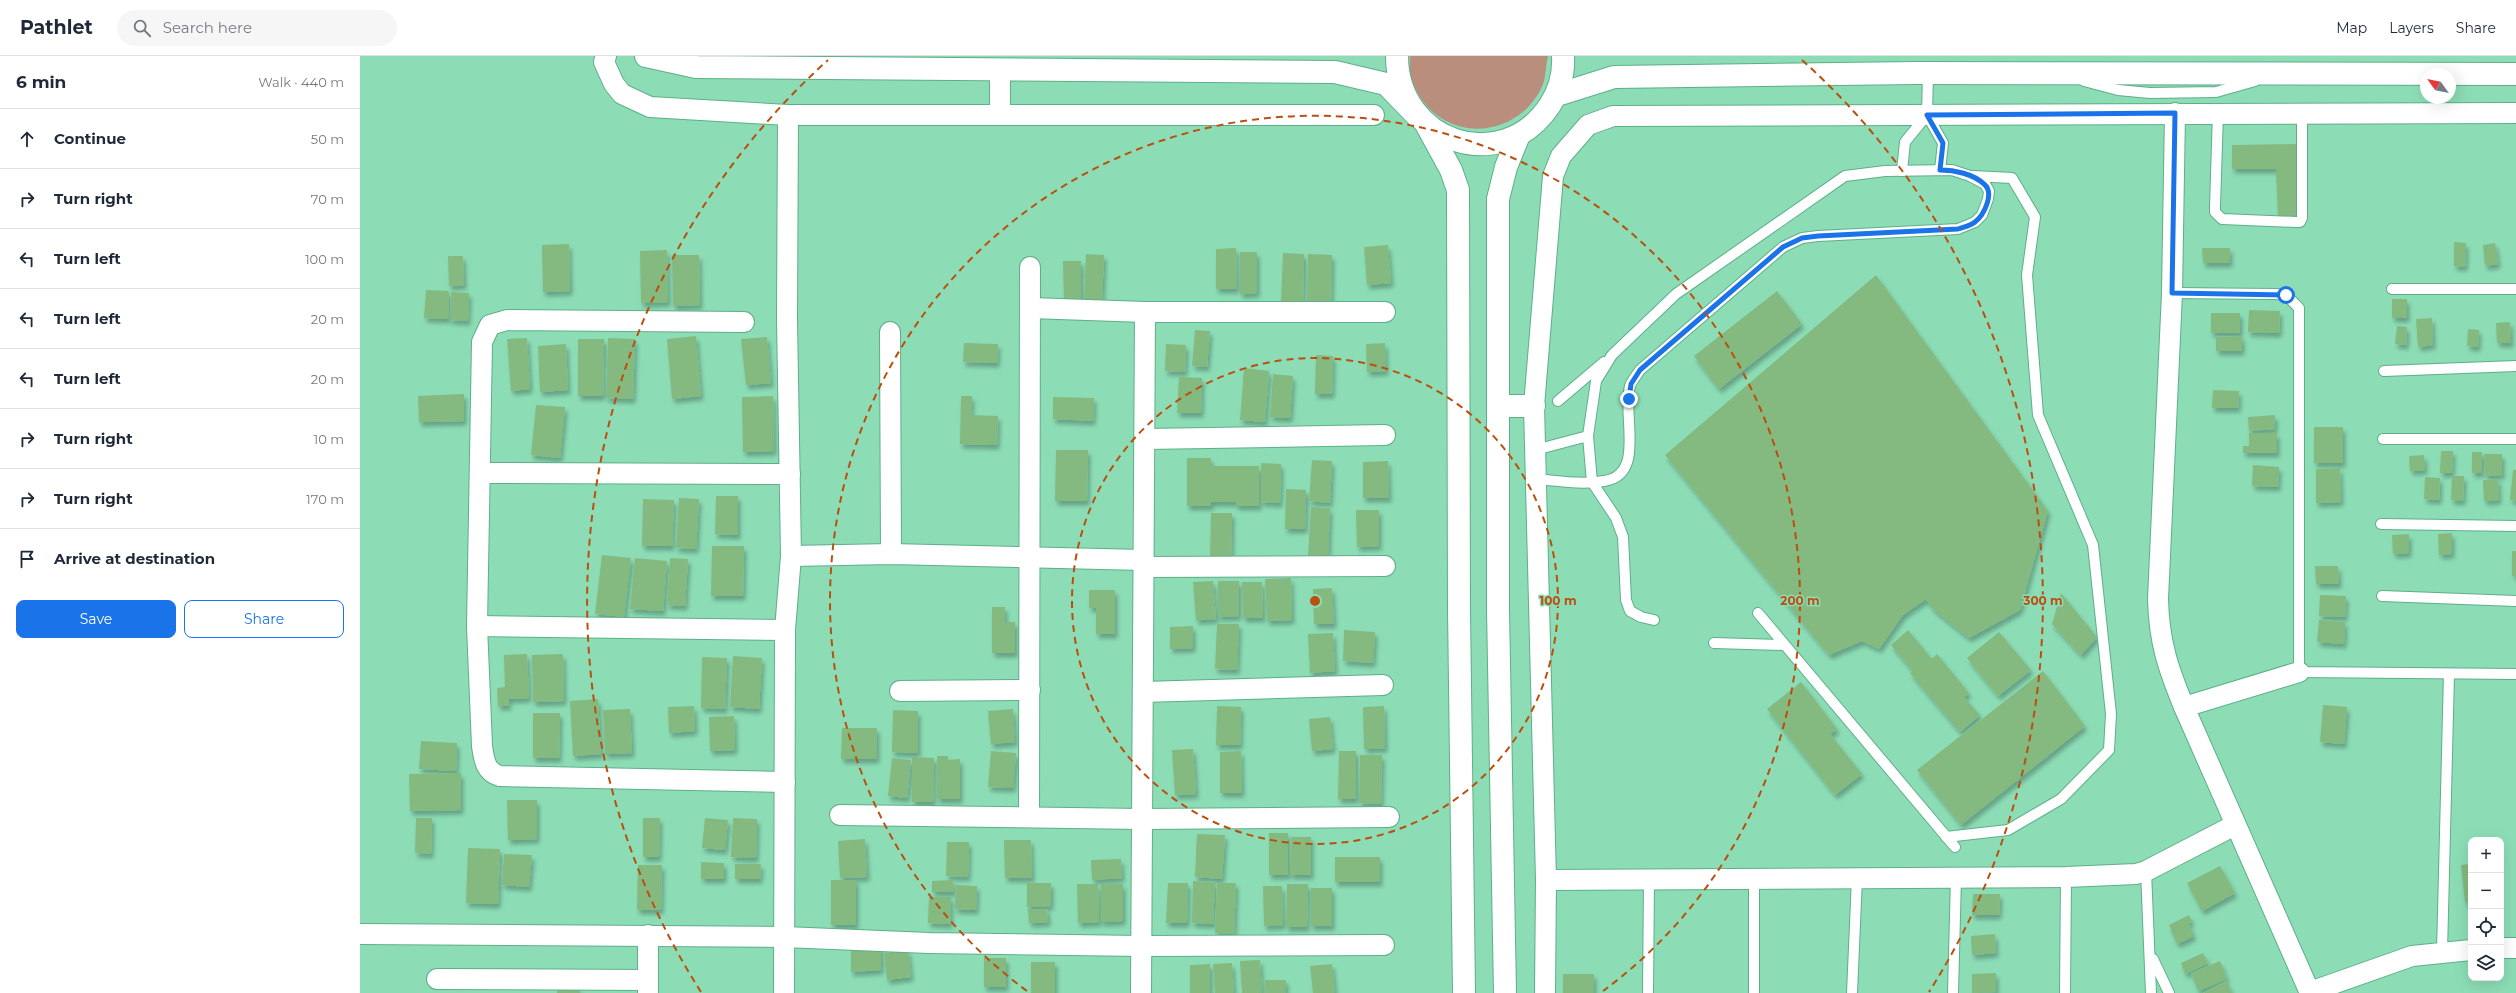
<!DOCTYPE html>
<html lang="en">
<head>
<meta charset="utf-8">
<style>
  body { margin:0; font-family:Montserrat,sans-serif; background:#f6f6f7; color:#1f2937 }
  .controls { position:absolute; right:12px; bottom:12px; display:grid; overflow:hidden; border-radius:8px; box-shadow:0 4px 16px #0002 }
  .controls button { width:36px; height:36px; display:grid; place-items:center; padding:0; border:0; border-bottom:1px solid #e0e1e3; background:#fff; color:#1f2937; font:20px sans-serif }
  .compass { position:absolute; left:2060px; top:12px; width:36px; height:36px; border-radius:50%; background:#fff; box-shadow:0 4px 16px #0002; rotate:303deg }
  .stop { position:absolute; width:12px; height:12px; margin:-9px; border:3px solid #1a73e8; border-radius:50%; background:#fff }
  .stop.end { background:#1a73e8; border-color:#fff; box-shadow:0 1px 4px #0008 }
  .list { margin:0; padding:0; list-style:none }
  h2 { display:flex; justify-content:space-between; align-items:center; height:52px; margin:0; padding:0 16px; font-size:17px }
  h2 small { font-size:13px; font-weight:400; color:#747a83 }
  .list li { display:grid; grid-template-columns:26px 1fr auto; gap:12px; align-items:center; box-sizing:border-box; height:60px; padding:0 16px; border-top:1px solid #e0e1e3 }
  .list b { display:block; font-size:15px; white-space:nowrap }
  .list em { font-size:13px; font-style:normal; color:#747a83 }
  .actions { display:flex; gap:8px; padding:12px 16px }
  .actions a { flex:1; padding:9px 0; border:1px solid #1a73e8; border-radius:8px; text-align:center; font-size:14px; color:#1a73e8 }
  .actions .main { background:#1a73e8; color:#fff }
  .icon { flex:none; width:22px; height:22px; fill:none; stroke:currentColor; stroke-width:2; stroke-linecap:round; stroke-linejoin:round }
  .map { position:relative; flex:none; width:2156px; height:937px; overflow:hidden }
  header { display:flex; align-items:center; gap:24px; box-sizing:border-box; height:56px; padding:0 20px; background:#fff; border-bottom:1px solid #e0e1e3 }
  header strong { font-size:19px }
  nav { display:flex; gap:22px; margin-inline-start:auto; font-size:14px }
  .search { width:280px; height:36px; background:#f6f6f7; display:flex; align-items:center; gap:10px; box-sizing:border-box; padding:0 14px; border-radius:22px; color:#747a83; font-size:15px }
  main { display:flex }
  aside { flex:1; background:#fff }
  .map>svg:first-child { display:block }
  .green { fill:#ba8e7d }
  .building { fill:#84b97f; filter:url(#shadow) }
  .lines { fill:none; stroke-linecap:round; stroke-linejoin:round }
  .service-casing { stroke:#5eaf89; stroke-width:12 }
  .minor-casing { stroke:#5eaf89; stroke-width:22 }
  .tertiary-casing { stroke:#5eaf89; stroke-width:24 }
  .service { stroke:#fff; stroke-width:10 }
  .minor { stroke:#fff; stroke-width:20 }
  .tertiary { stroke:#fff; stroke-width:22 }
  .route { stroke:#1a73e8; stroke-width:5 }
  .ring { fill:none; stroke:#bb4f0f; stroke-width:2; stroke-dasharray:7 5 }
  .centre { fill:#bb4f0f; stroke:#8cddb6; stroke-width:2 }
  .ring-label { font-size:12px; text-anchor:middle; font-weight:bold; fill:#bb4f0f; stroke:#8cddb6; stroke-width:3; stroke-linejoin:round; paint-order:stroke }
</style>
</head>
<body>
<header>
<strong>Pathlet</strong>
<div class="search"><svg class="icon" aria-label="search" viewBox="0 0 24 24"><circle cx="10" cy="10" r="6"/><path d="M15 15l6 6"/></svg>Search here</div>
<nav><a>Map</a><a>Layers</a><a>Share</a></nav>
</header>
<main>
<aside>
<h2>6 min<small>Walk · 440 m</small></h2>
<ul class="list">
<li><svg class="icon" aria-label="ahead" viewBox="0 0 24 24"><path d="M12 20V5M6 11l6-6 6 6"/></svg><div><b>Continue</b></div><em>50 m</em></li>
<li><svg class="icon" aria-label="right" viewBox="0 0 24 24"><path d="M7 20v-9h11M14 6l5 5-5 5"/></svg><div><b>Turn right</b></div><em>70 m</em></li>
<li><svg class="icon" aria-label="left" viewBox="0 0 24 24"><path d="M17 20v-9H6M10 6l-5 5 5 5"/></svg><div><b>Turn left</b></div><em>100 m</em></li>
<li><svg class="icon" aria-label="left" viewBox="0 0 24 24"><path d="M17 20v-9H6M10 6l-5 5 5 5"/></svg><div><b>Turn left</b></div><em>20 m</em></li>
<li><svg class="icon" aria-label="left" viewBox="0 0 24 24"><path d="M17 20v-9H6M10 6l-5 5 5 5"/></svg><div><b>Turn left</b></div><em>20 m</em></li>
<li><svg class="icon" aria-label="right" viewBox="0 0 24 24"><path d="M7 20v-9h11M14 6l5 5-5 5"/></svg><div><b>Turn right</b></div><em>10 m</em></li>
<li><svg class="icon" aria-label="right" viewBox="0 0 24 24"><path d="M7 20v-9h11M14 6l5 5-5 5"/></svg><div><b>Turn right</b></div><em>170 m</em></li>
<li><svg class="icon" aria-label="arrive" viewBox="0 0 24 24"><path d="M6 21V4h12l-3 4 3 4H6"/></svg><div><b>Arrive at destination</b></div></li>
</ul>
<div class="actions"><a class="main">Save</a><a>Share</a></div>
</aside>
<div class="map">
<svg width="2156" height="937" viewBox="0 0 2156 937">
  <defs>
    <filter id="shadow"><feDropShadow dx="2.5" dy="4.5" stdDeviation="2" flood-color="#0004"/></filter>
  </defs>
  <rect width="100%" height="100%" fill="#8cddb6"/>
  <path class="green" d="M1050 0H1188C1186 8 1186 17 1184 25 1181 36 1172 48 1164 55 1124 89 1066 72 1051 21 1049 15 1050 7 1050 0Z"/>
  <g class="building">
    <path d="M1940 88 1939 161H1918L1916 113H1872V89Z"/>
    <path d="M2094 186 2106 187 2105 211 2094 210Z"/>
    <path d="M2135 187 2138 208 2125 210 2123 189Z"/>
    <path d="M209 188 210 235 183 236 182 189Z"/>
    <path d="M1028 189 1031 227 1007 229 1004 191Z"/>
    <path d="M876 192 877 233H856V193Z"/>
    <path d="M1842 192H1870V207H1843Z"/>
    <path d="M307 194 308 246 281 247 280 195Z"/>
    <path d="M880 196H897V237L880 238Z"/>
    <path d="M923 197 944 198 943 246 921 245Z"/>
    <path d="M726 198 744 199 742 247 724 246Z"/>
    <path d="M948 198 972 199 971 246 947 245Z"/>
    <path d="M312 199H339L340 249 313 250Z"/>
    <path d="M88 200H103L104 229 89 230Z"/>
    <path d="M703 205H721V247H704Z"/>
    <path d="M1516 219 1688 455 1660 554 1609 582 1573 553 1566 543 1543 559 1519 593 1502 585 1469 599 1305 399Z"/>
    <path d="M66 234 89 235 88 263 64 262Z"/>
    <path d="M1417 235 1442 268 1359 333 1334 300Z"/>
    <path d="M91 236 109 237 108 265 90 264Z"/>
    <rect x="2032" y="243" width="15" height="19"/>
    <path d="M1889 254 1920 255 1919 277 1888 276Z"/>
    <rect x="1851" y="257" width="29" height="20"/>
    <path d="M2072 262 2073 289 2058 291 2056 263Z"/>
    <path d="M2150 266 2151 287H2137L2136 267Z"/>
    <path d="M2037 270 2047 271 2046 289 2035 288Z"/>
    <path d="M2108 273 2119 274 2118 291 2107 290Z"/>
    <path d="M835 274 850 275 847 311 832 310Z"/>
    <path d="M336 280 341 340 312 343 307 283Z"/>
    <path d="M1882 280V295H1856V281Z"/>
    <path d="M407 281 411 327 386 329 381 283Z"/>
    <path d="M167 282 170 333 151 335 147 283Z"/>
    <path d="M248 282 275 283 273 343 246 342Z"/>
    <path d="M218 283H244L243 340H218Z"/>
    <path d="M604 287 638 288 637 307 603 306Z"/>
    <path d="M1025 287 1026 315 1007 316 1006 288Z"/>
    <path d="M206 288 208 334 180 336 178 290Z"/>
    <path d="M806 288 826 289 825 316 805 315Z"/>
    <path d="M956 299 973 300 972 338H955Z"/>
    <path d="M884 312 909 315 905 366 880 364Z"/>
    <path d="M913 318 933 320 930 362 910 361Z"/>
    <path d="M819 321 842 322 841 357H817Z"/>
    <path d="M1853 334 1879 335 1878 352H1852Z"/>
    <path d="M104 338V365L59 366 58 340Z"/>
    <path d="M413 340 414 395 383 396 382 341Z"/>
    <path d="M601 340H612L611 359 638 360 637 389 600 388Z"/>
    <path d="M693 341 734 342 733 365 693 363Z"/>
    <path d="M176 349 205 351 200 402 171 399Z"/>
    <path d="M1915 359V373L1889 375 1888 361Z"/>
    <rect x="1954" y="371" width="29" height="36"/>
    <path d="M1889 377H1917V397H1883V390H1889Z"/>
    <path d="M696 394H728L727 445H695Z"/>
    <path d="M2081 395H2093L2092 417H2080Z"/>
    <rect x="2112" y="396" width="10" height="21"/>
    <path d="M2124 398H2142V419L2125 420Z"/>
    <path d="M2064 399 2065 414 2050 415 2049 400Z"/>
    <path d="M827 402H851V410H899V450H876V446H851V450H827Z"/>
    <path d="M952 404 972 405 970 447 949 445Z"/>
    <path d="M1028 405 1029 442H1003V406Z"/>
    <path d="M901 407 921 408 920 447 901 446Z"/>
    <path d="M1893 409 1919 411 1918 431 1892 430Z"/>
    <path d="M1980 412 1981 446 1956 447V413Z"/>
    <path d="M2153 414H2156V445L2150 444Z"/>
    <path d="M2092 420H2104L2103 445 2091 444Z"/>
    <path d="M2065 421 2080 422 2079 444 2064 443Z"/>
    <path d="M2138 423 2139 444 2124 445 2123 424Z"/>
    <path d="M926 433 946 434 945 473H925Z"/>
    <path d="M356 440H378V479L355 478Z"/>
    <path d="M319 442 339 443 336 493 316 492Z"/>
    <path d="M283 443 314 444 312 490H282Z"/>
    <path d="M951 451 970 452 968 501 948 500Z"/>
    <path d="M996 454H1019V490L997 491Z"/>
    <path d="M851 457H872L871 502H850Z"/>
    <path d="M2092 477V498L2079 499 2078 478Z"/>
    <path d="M2049 478V497L2033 498 2032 479Z"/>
    <path d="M352 490H384L383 540H351Z"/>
    <rect x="2152" y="495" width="4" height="25"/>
    <path d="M242 499 271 502 264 561 235 558Z"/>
    <path d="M275 502 307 505 303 555 270 553Z"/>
    <path d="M310 502 328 503 325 550 307 549Z"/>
    <path d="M1955 510H1978L1979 528H1956Z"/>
    <path d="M931 522 932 564 907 565 905 523Z"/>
    <path d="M853 525 856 563 836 564 833 526Z"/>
    <path d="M858 525H879V560L858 561Z"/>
    <path d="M882 526H902L903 562H883Z"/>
    <path d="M972 532 974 568H954L953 533Z"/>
    <path d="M729 534H755V578H736V552H729Z"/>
    <path d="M1701 537 1737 581 1721 599 1692 568Z"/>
    <path d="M1960 539 1986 540 1985 561 1959 560Z"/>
    <path d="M632 551H645V566H655V597H632Z"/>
    <path d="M1959 564 1985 566 1984 588 1957 586Z"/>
    <path d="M857 568H879L877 614 855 613Z"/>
    <path d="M833 570V592L810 593V571Z"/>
    <path d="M984 574 1015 576 1013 607 983 605Z"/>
    <path d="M1548 574 1572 603 1577 598 1609 637 1604 641 1620 659 1600 676 1550 617 1553 615 1531 589Z"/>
    <path d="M1639 576 1671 614 1638 640 1607 602Z"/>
    <path d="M973 577 975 615 950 617 948 578Z"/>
    <path d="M167 598 169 642 148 643 149 650H138L137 632 145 631 144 599Z"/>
    <path d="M203 598 204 645 173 646 172 599Z"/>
    <path d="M373 600 402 602 399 653 370 651Z"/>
    <path d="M342 601 367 602 365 653 341 652Z"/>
    <path d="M1683 615 1725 670 1601 769 1557 714Z"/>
    <path d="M1441 626 1477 673 1470 678 1502 718 1475 739 1407 653Z"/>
    <path d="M238 643 241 698 213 700 210 645Z"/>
    <path d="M1963 649 1987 651 1984 688 1960 686Z"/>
    <path d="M334 650 335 675 309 677 308 651Z"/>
    <path d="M857 650 881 651 880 689H856Z"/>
    <path d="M1024 650 1025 692 1004 693 1003 651Z"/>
    <path d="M270 653 272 697 245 698 243 654Z"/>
    <path d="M653 653 655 686 631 688 628 655Z"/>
    <path d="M533 654 558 655V697L532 696Z"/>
    <path d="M173 657H200L199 702H173Z"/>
    <path d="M374 660 375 694 350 695 349 661Z"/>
    <path d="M970 661 973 693 952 695 949 663Z"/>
    <path d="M482 672H517V703H481Z"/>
    <path d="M61 685 97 687 96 715 59 713Z"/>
    <path d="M833 693 836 738 815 739 812 694Z"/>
    <path d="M631 695 656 697 653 732 628 731Z"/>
    <path d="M881 695 882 737H860V696Z"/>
    <path d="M979 695H996V743H978Z"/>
    <path d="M1000 699H1022L1021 748 999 747Z"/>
    <path d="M577 700H588V704L600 703V743H577Z"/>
    <path d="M552 701 574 702 573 746H552Z"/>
    <path d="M532 702 551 704 547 742 528 740Z"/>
    <path d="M101 717V754L50 755 49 718Z"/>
    <path d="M147 744H177V783L148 784Z"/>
    <path d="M56 762H72L71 798 55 797Z"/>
    <path d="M283 762H300L299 801H283Z"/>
    <path d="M345 762 368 764 365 794 342 792Z"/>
    <path d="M373 762 397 763 396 802 371 801Z"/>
    <rect x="909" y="777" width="19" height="42"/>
    <path d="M837 778 865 779 862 823 835 821Z"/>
    <path d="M931 781H951V819H930Z"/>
    <path d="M505 783 507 821 480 822 478 785Z"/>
    <path d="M644 784H671L672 822H645Z"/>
    <path d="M587 786H609L608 821 586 820Z"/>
    <path d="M108 792 140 793 138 848 106 847Z"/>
    <path d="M144 798 172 799 169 831 142 829Z"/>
    <rect x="975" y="801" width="45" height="25"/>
    <path d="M761 803 762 822 732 824 731 804Z"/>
    <path d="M341 806 364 807V823H341Z"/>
    <path d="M375 808H401L400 823H375Z"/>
    <path d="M2111 808V846H2105L2101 809Z"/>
    <path d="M278 809H302L301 854H277Z"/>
    <path d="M1860 810 1875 837 1842 855 1827 827Z"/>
    <rect x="471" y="824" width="25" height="45"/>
    <path d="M593 824 594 836H572V825Z"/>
    <path d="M833 825 855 826 853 868 832 867Z"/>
    <path d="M667 827H691V850L667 851Z"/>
    <path d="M808 827H828L827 867H806Z"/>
    <path d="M857 827H876L874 878 855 877Z"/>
    <path d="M717 828H738L739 866 718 867Z"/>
    <path d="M741 828H763V865L741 866Z"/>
    <path d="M927 828H948L947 871H926Z"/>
    <path d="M596 829 617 830 616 854 595 853Z"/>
    <path d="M903 830H922L923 869 904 870Z"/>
    <rect x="951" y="832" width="21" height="38"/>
    <path d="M1613 838H1640L1639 859H1612Z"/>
    <path d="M569 841H591L590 868 568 867Z"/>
    <path d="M668 853H687L688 866 669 867Z"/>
    <path d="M1829 859 1832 865 1828 867 1834 880 1817 888 1809 869Z"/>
    <path d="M1635 878 1636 897 1612 899 1611 880Z"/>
    <path d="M491 890H521V914L491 916Z"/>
    <path d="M548 894 551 921 527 924 524 897Z"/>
    <path d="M1843 897 1848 907 1825 918 1821 907Z"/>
    <rect x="624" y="902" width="22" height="29"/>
    <path d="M900 904 902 937H882L880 905Z"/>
    <path d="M1860 905 1867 923 1838 935 1831 917Z"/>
    <rect x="671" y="906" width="24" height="31"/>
    <path d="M872 907 874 937H855L853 908Z"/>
    <path d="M850 908V937H830V909Z"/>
    <path d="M972 908 975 937H953L950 910Z"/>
    <path d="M1636 917V936L1612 937V918Z"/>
    <rect x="1203" y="918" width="31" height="19"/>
    <rect x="905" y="924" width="21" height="13"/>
    <path d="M1866 925 1872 937H1843Z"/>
    <path d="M220 933V937H197V934Z"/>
  </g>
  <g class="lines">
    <g class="service-casing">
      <g id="service">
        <path d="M1568 17 1567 59 1583 87 1580 114"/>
        <path d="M1724 25 1758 34 1790 37 1856 36 1895 25"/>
        <path d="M1858 57 1855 150V156L1862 163 1936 166H1940L1942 162V57"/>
        <path d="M1542 115 1545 86 1567 59"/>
        <path d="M2032 233H2156"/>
        <path d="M1812 237 1916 238 1926 239 1939 252V616L2156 618"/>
        <path d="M2024 315 2156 310"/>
        <path d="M1198 345 1244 306"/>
        <path d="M1228 380 1232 426 1256 462 1263 481 1266 544 1270 555 1281 561 1294 564"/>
        <path d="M2023 383H2156"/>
        <path d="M1175 394 1228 380 1236 325 1252 299 1316 238 1485 120 1525 115 1592 114 1610 120 1625 128 1629 135 1628 143 1622 159 1615 166 1598 173 1458 180 1442 182 1423 191 1280 314C1277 319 1272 324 1270 330 1262 360 1286 419 1244 425 1222 429 1199 425 1176 423"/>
        <path d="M2021 468 2156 470"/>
        <path d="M2022 540 2156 545"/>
        <path d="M1398 557 1595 791"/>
        <path d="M1354 587 1424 589"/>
        <path d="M1586 781 1648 774 1701 743 1749 694 1751 658 1733 489 1678 359 1667 219 1675 161 1652 122 1613 120"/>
        <path d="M1786 815 1791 937"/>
        <path d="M2082 896 2089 618"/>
        <path d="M1793 903 1809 937"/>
        <path d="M1288 937 1289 823"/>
        <path d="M1394 937V823"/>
        <path d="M1492 937 1497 822"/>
        <path d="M1593 937 1596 821"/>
        <path d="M1705 937 1706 821"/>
      </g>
    </g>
    <g class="minor-casing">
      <g id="minor">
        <path d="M246 0 244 6 254 28 262 38 290 51 428 59H1014"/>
        <path d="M640 14V59"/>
        <path d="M1815 57 1812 237 1798 543C1799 586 1808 612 1824 651L1950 937"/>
        <path d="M670 252 785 256H1025"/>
        <path d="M384 266 147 264 130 269 122 286 117 570 122 690C124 703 125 716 140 720L425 726"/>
        <path d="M530 276 531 498"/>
        <path d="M785 383 1025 379"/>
        <path d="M120 417 430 418"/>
        <path d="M431 500 531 498 784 504"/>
        <path d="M784 511 1025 510"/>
        <path d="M117 570 425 574"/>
        <path d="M540 635 670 634"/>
        <path d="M783 636 1023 629"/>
        <path d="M1824 651 1939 616"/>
        <path d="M480 759 782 763 1029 761"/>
        <path d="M669 761 670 211"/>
        <path d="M1186 824 1706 821 1776 818 1786 815 1875 769"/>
        <path d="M0 878 424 881 569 887 782 890 1024 889"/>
        <path d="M288 879V937"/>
        <path d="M2141 892H2156"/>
        <path d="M77 923 288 924"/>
        <path d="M1950 936 2052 900 2111 894"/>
        <path d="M424 937 425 574 431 500 427 263 428 59"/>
        <path d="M781 937 785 256"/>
        <path d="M1185 937 1186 824 1174 350 1193 120 1201 100 1228 69 1253 60 2156 57"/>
      </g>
    </g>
    <g class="tertiary-casing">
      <g id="tertiary">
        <path d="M286 0 336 11 975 16 1026 28 1057 60"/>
        <path d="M1037 0C1037 86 1142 122 1190 49 1199 35 1204 17 1203 0"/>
        <path d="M1197 39 1254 21 1556 17 2156 18"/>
        <path d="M1067 70 1091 114 1098 134 1099 553 1104 937"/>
        <path d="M1139 350H1174"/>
        <path d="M1145 937 1138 553V143L1146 111 1159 79"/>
      </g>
    </g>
    <use href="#service" class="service"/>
    <use href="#minor" class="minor"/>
    <use href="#tertiary" class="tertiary"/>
  </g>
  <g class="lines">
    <path class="route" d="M1269 343 1271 328 1280 314 1423 191 1442 182 1458 180 1598 173C1603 171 1610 170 1615 166 1624 159 1635 137 1624 128 1613 118 1595 114 1580 114L1583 87 1567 59 1815 57 1812 237 1926 239"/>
  </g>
  <g class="ring">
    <circle cx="955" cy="545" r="243"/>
    <path d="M667 935A485 485 0 1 1 1243 935"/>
    <path d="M341 936A728 728 0 0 1 468 4M1442 4A728 728 0 0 1 1569 936"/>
  </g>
  <circle cx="955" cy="545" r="6" class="centre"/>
  <g class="ring-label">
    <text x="1198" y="549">100 m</text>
    <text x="1440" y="549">200 m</text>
    <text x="1683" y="549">300 m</text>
  </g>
</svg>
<div class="controls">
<button>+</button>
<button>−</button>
<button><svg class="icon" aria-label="locate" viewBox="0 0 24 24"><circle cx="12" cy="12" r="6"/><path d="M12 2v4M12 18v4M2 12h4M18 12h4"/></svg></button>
<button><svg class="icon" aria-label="layers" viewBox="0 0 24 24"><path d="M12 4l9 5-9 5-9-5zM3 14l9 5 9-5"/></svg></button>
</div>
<svg class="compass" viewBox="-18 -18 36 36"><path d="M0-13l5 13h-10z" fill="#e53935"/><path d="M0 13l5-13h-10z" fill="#747a83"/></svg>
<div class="stop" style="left:1926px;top:239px"></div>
<div class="stop end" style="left:1269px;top:343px"></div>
</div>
</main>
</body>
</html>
